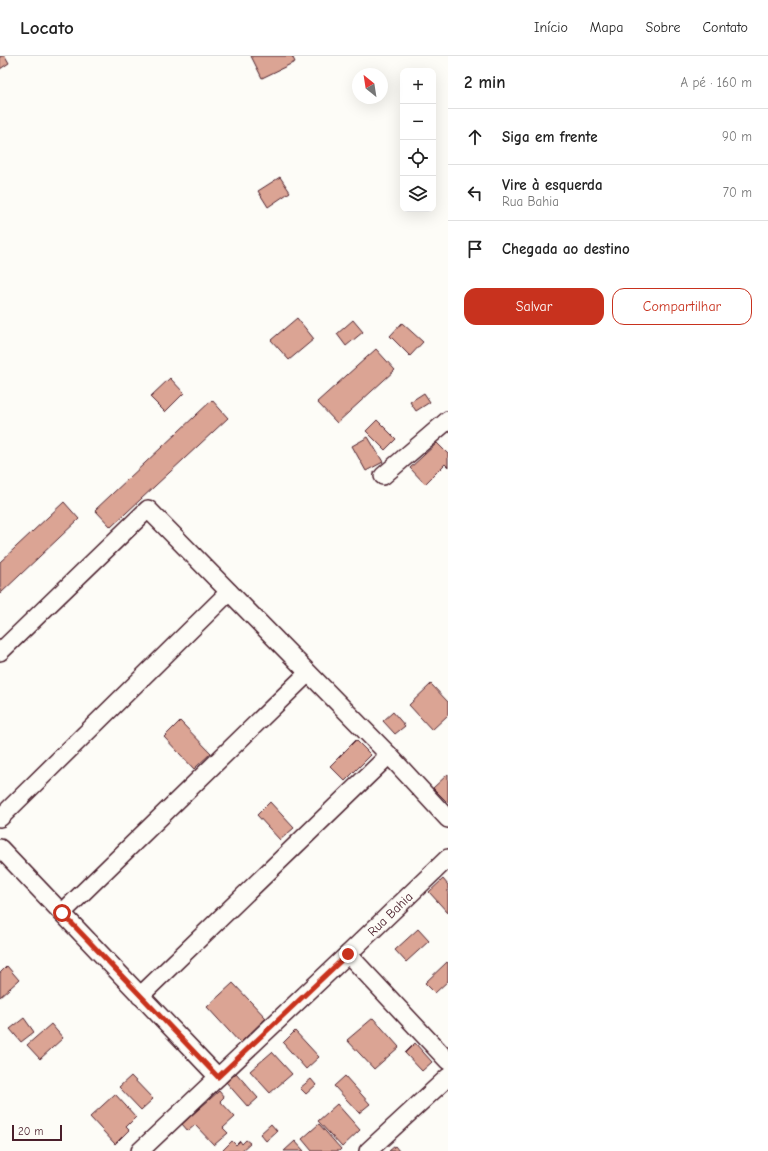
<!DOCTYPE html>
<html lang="pt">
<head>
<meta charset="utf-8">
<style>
  body { margin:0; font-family:"Comic Neue",sans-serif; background:#f6f6f6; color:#222 }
  .controls { position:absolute; right:12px; top:12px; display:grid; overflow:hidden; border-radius:8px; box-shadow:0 4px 16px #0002 }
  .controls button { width:36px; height:36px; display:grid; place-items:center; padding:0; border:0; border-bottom:1px solid #e0e0e0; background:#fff; color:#222; font:20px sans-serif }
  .compass { position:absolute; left:352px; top:12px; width:36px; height:36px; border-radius:50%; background:#fff; box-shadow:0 4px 16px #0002; rotate:330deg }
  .scale { position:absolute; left:12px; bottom:10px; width:50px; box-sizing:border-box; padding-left:4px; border:2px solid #4a1f2b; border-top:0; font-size:11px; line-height:14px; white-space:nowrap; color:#4a1f2b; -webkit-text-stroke:3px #fdfcf7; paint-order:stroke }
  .stop { position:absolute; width:12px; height:12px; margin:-9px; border:3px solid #c8321e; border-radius:50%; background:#fff }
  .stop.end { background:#c8321e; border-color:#fff; box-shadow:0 1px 4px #0008 }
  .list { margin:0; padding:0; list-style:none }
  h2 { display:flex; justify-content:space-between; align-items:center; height:52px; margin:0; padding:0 16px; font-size:17px }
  h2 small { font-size:13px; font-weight:400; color:#767676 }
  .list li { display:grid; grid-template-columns:26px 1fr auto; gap:12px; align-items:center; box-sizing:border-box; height:56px; padding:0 16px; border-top:1px solid #e0e0e0 }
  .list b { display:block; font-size:15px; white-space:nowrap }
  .list p { margin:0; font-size:13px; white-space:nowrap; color:#767676 }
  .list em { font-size:13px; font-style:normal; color:#767676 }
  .actions { display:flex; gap:8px; padding:12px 16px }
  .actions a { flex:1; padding:9px 0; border:1px solid #c8321e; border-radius:12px; text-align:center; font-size:14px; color:#c8321e }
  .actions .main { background:#c8321e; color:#fff }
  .icon { flex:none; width:22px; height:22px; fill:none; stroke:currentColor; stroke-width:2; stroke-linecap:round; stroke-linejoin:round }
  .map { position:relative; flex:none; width:448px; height:1095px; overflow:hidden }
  header { display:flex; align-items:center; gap:24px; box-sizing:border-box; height:56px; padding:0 20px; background:#fff; border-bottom:1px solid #e0e0e0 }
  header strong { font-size:19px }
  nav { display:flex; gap:22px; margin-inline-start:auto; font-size:14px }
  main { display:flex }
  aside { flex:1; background:#fff }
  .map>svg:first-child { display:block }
  .building { fill:#dba494; stroke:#4a1f2b }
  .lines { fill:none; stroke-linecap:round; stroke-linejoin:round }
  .minor-casing { stroke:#4a1f2b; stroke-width:20 }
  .minor { stroke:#fdfcf7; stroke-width:17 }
  .route { stroke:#c8321e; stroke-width:5 }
  .labels { text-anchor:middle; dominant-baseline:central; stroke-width:3; stroke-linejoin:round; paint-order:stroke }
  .street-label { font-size:13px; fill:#4a1f2b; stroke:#fdfcf7 }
</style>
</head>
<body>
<header>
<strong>Locato</strong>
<nav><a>Início</a><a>Mapa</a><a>Sobre</a><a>Contato</a></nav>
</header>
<main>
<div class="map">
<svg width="448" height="1095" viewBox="0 0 448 1095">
  <rect width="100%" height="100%" fill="#fdfcf7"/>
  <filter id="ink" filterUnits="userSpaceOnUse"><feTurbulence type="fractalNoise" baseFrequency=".025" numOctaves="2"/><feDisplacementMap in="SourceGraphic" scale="8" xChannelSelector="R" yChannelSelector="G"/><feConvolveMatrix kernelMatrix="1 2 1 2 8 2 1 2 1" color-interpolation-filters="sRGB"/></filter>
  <g filter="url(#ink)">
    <g class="building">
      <path d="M0 0H5L9 7 0 13Z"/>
      <path d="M251 0H292L295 6 262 22Z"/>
      <path d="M280 121 290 136 268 151 258 135Z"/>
      <path d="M297 262 314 283 289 304 271 284Z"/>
      <path d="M353 264 363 276 346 290 337 278Z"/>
      <path d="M402 267 423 286 410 300 390 280Z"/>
      <path d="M376 293 395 314 337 367 317 346Z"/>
      <path d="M170 322 184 337 165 356 150 341Z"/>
      <path d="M424 337 430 346 416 355 410 346Z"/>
      <path d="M212 344 228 362 111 471 95 454Z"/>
      <path d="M377 364 396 383 385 394 366 375Z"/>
      <path d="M368 381 383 406 366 415 352 390Z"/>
      <path d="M437 387 448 398V411L445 408 425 428 410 412Z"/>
      <path d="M64 446 79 463 0 538V506Z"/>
      <path d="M431 628 448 646V659L432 674 409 649Z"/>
      <path d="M393 656 405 670 395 678 383 665Z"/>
      <path d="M180 665 211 697 194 713 164 681Z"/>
      <path d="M356 684 371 699 345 725 330 710Z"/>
      <path d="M448 718V747L433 732Z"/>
      <path d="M270 746 294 772 280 784 257 759Z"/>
      <path d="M443 823 448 829V857L429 836Z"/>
      <path d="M418 873 429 885 406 906 395 894Z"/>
      <path d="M447 906 448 907V925L435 937 425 927Z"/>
      <path d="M7 910 19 924 0 941V917Z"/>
      <path d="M233 927 266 962 240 987 207 951Z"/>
      <path d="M24 962 34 976 21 986 10 973Z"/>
      <path d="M373 962 399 991 374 1013 347 984Z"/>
      <path d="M51 968 63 982 40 1003 27 989Z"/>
      <path d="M295 975 319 1001 306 1013 283 987Z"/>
      <path d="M415 987 432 1006 422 1015 405 997Z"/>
      <path d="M272 996 292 1018 270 1037 250 1015Z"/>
      <path d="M236 1017 258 1042 248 1051 226 1026Z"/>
      <path d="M131 1020 153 1043 141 1054 119 1031Z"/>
      <path d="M345 1020 370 1048 359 1057 334 1030Z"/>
      <path d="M311 1023 316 1029 306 1038 300 1032Z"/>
      <path d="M219 1035 224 1041 220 1045 235 1061 223 1072 228 1077 214 1089 195 1069 188 1075 182 1068Z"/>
      <path d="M115 1038 136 1061 126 1071 129 1074 115 1088 90 1061Z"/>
      <path d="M337 1048 360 1074 342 1091 318 1065Z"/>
      <path d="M271 1068 277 1075 266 1085 260 1078Z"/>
      <path d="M319 1068 341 1093 339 1095H312L302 1083Z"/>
      <path d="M246 1084 250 1087 241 1095H224L223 1094 232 1085 236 1089 240 1085 242 1088Z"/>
      <path d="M295 1085 304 1095H284Z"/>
      <path d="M395 1090 399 1095H389Z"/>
    </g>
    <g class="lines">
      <g class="minor-casing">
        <g id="minor">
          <path d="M383 420 448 364"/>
          <path d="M0 596 148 453 389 699 448 763"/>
          <path d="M0 762 229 536"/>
          <path d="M0 792 218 1021"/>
          <path d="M62 857 308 617"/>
          <path d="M348 898 448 1005"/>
          <path d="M140 940 389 699"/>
          <path d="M140 1095 348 898 448 802"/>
          <path d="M368 1095 448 1021"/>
        </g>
      </g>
      <use href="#minor" class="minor"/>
    </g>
  </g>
  <g class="lines" filter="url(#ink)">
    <path class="route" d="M62 857 218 1021 348 898"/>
  </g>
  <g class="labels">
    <g class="street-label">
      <text transform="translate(390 858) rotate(-44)">Rua Bahia</text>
    </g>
  </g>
</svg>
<div class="controls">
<button>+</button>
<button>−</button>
<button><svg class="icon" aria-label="locate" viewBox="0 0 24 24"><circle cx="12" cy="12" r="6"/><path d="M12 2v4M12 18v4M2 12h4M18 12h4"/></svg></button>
<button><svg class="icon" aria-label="layers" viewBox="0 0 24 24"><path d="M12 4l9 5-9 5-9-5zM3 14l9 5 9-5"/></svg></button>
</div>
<svg class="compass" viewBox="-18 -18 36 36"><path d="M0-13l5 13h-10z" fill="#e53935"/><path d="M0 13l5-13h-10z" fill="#767676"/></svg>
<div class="scale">20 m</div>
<div class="stop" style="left:62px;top:857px"></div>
<div class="stop end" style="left:348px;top:898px"></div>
</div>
<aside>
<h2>2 min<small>A pé · 160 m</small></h2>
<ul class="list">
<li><svg class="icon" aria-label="ahead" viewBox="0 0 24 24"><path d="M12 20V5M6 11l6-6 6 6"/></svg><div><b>Siga em frente</b></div><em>90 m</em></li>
<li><svg class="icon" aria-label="left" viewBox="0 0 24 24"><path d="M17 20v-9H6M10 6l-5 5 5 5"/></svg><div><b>Vire à esquerda</b><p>Rua Bahia</p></div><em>70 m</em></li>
<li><svg class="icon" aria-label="arrive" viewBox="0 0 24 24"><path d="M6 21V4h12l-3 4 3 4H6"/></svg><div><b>Chegada ao destino</b></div></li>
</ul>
<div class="actions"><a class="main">Salvar</a><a>Compartilhar</a></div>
</aside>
</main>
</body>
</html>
